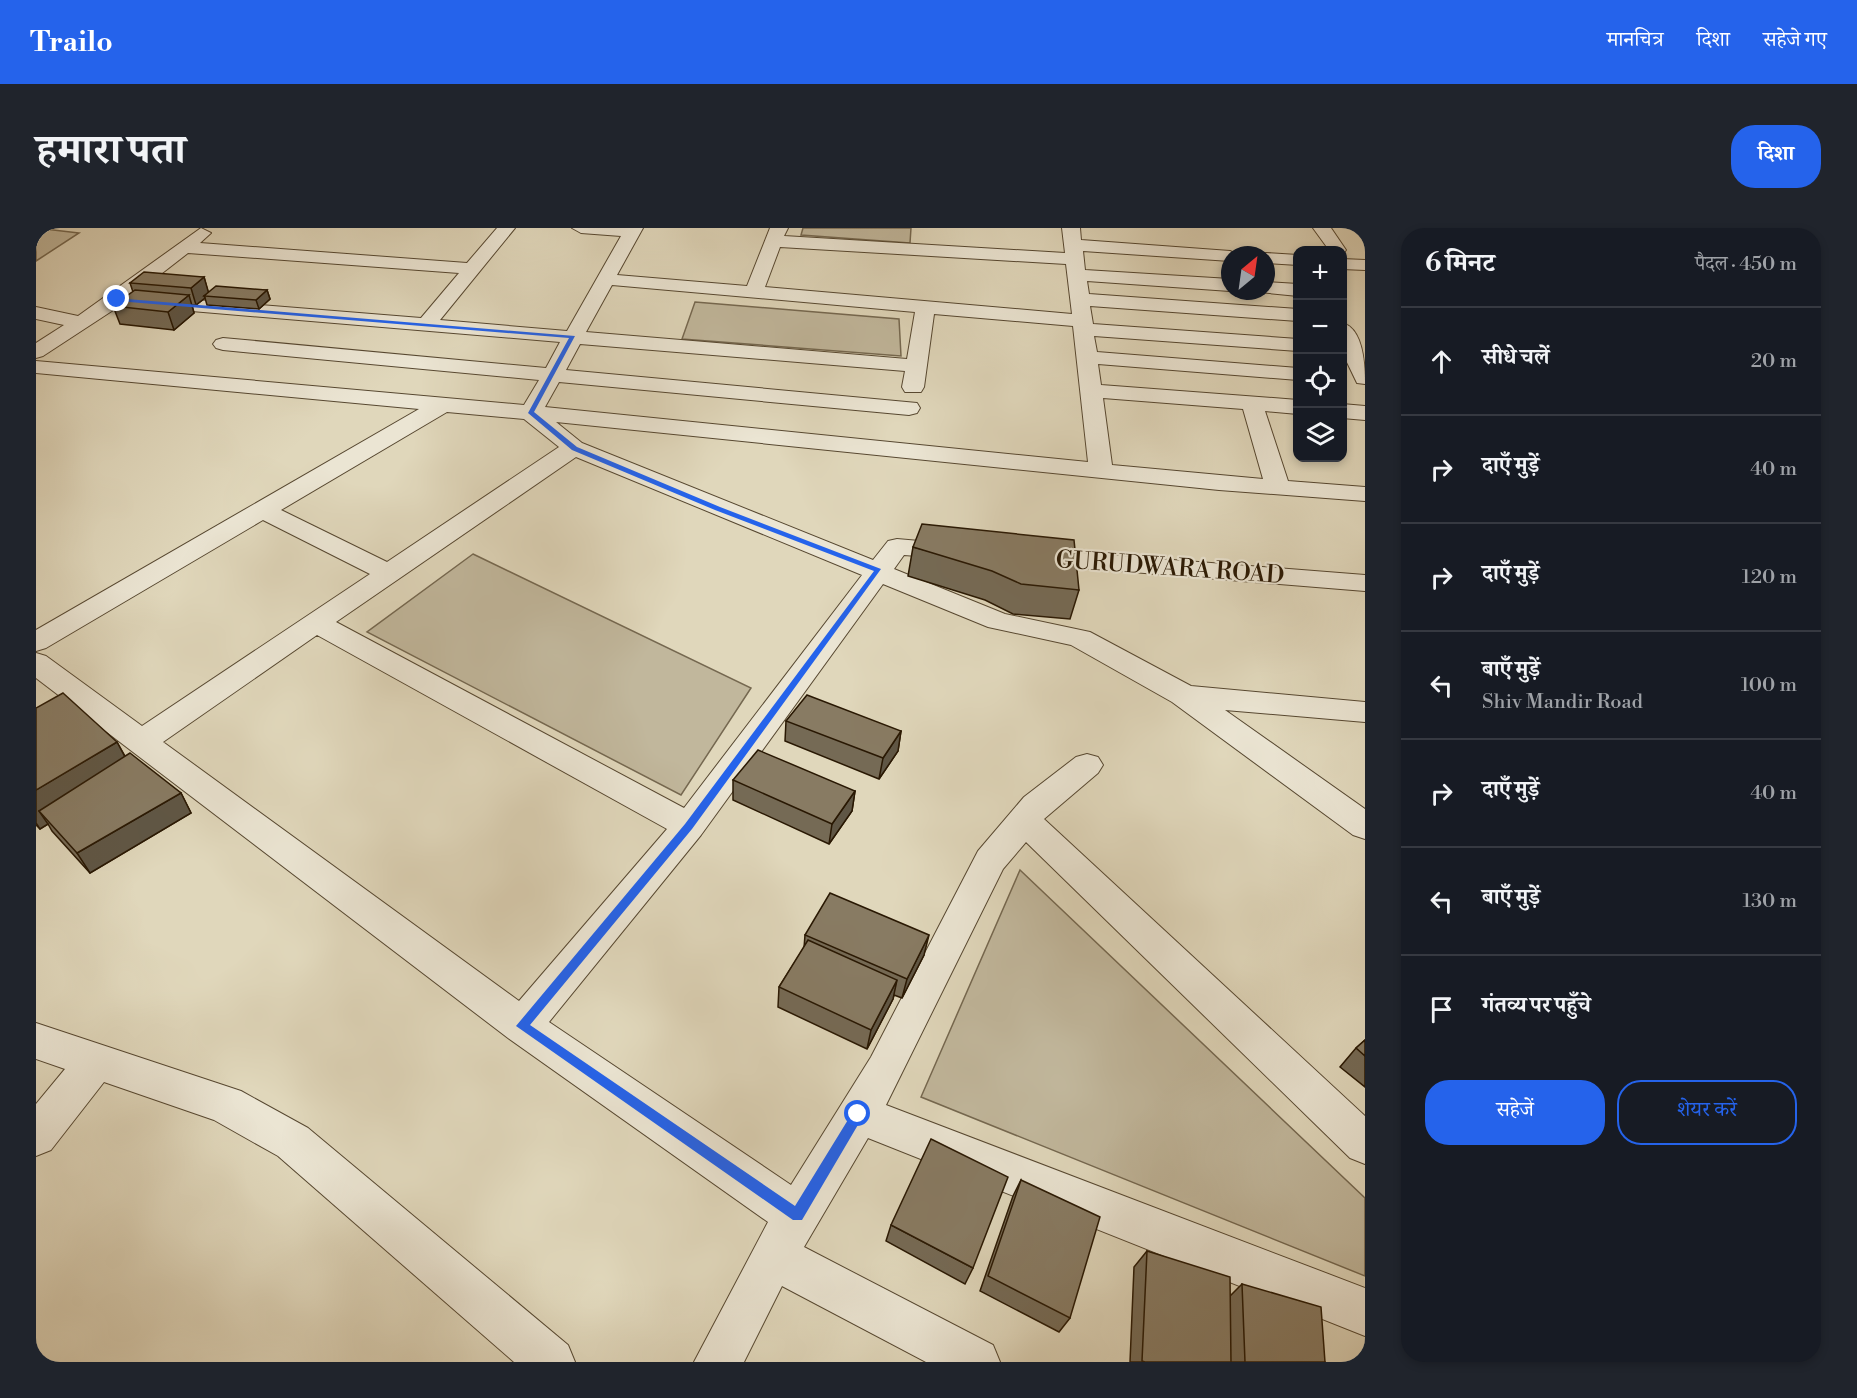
<!DOCTYPE html>
<html lang="hi">
<head>
<meta charset="utf-8">
<style>
  body { margin:0; font-family:"Libre Bodoni","Noto Serif Devanagari",serif; background:#20242c; color:#f1f3f6 }
  .controls { position:absolute; right:18px; top:18px; display:grid; overflow:hidden; border-radius:12px; box-shadow:0 3px 9px #0003 }
  .controls button { width:54px; height:54px; display:grid; place-items:center; padding:0; border:0; border-bottom:2px solid #363941; background:#171b24; color:#f1f3f6; font:30px sans-serif }
  .compass { position:absolute; left:1185px; top:18px; width:54px; height:54px; border-radius:50%; background:#171b24; box-shadow:0 3px 9px #0003; rotate:29deg }
  .stop { position:absolute; width:18px; height:18px; margin:-14px; border:4px solid #2563eb; border-radius:50%; background:#fff }
  .stop.end { background:#2563eb; border-color:#fff; box-shadow:0 2px 6px #0008 }
  .list { margin:0; padding:0; list-style:none }
  h2 { display:flex; justify-content:space-between; align-items:center; height:78px; margin:0; padding:0 24px; font-size:26px }
  h2 small { font-size:20px; font-weight:400; color:#9ea1a6 }
  .list li { display:grid; grid-template-columns:39px 1fr auto; gap:18px; align-items:center; box-sizing:border-box; height:108px; padding:0 24px; border-top:2px solid #363941 }
  .list b { display:block; font-size:22px; white-space:nowrap }
  .list p { margin:0; font-size:20px; white-space:nowrap; color:#9ea1a6 }
  .list em { font-size:20px; font-style:normal; color:#9ea1a6 }
  .actions { display:flex; gap:12px; padding:18px 24px }
  .actions a { flex:1; padding:14px 0; border:2px solid #2563eb; border-radius:24px; text-align:center; font-size:21px; color:#2563eb }
  .actions .main { background:#2563eb; color:#fff }
  .icon { flex:none; width:33px; height:33px; fill:none; stroke:currentColor; stroke-width:2; stroke-linecap:round; stroke-linejoin:round }
  .map { position:relative; flex:none; width:1329px; height:1134px; overflow:hidden; border-radius:24px }
  header { display:flex; align-items:center; gap:36px; box-sizing:border-box; height:84px; padding:0 30px; background:#2563eb; color:#fff }
  header strong { font-size:28px }
  nav { display:flex; gap:33px; margin-inline-start:auto; font-size:21px }
  .intro { display:flex; align-items:center; justify-content:space-between; box-sizing:border-box; height:144px; padding:0 36px }
  h1 { margin:0; font-size:42px }
  .button { padding:15px 27px; border-radius:24px; background:#2563eb; color:#fff; font-size:21px; font-weight:700 }
  main { display:flex; gap:36px; padding:0 36px }
  aside { flex:1; background:#171b24; border-radius:24px; box-shadow:0 3px 9px #0003 }
  .map>svg:first-child { display:block }
  .green { fill:#c1b79c; stroke:#756850; stroke-width:1.5 }
  .lines { fill:none; stroke-linecap:round; stroke-linejoin:round }
  .minor-casing { stroke:#574831; stroke-width:2 }
  .minor { fill:#ebe5d3; fill-rule:evenodd }
  .wall { fill:#756a55; stroke:#291803; stroke-width:1.5 }
  .shaded-wall { fill:#5f5645; stroke:#291803; stroke-width:1.5 }
  .building { fill:#887b63; stroke:#291803; stroke-width:1.5 }
  .route { fill:#2563eb }
  .labels { text-anchor:middle; dominant-baseline:central; stroke-width:4.5; stroke-linejoin:round; paint-order:stroke }
  .street-label { font-size:24px; fill:#291803; stroke:#ebe5d3 }
</style>
</head>
<body>
<header>
<strong>Trailo</strong>
<nav><a>मानचित्र</a><a>दिशा</a><a>सहेजे गए</a></nav>
</header>
<div class="intro"><h1>हमारा पता</h1><a class="button">दिशा</a></div>
<main>
<div class="map">
<svg width="1329" height="1134" viewBox="0 0 1329 1134">
  <rect width="100%" height="100%" fill="#e0d7bb"/>
  <filter id="stains"><feTurbulence type="fractalNoise" baseFrequency=".00333" numOctaves="4"/><feColorMatrix values="0 0 0 0 .2 0 0 0 0 .09 0 0 0 0 .02 0 0 0 .5 -.17"/></filter>
  <radialGradient id="worn" r=".72"><stop offset=".6" stop-color="#630" stop-opacity="0"/><stop offset="1" stop-color="#630" stop-opacity=".3"/></radialGradient>
  <g class="green">
    <path d="M0 0 43 5 0 33Z"/>
    <path d="M767 0H875L874 15 765 7Z"/>
    <path d="M659 74 863 91 865 128 646 111Z"/>
    <path d="M437 326 715 460 645 567 331 404Z"/>
    <path d="M984 642 1329 970V1048L885 869Z"/>
  </g>
  <g class="lines">
    <g class="minor-casing">
      <g id="minor">
        <path d="M165 0 175 5 164 15 431 35 461 0H479L404 92 531 103 585 8 545 5 536 0H607L581 47 711 58 734 0H752L748 8 1029 25 1026 0H1044L1045 12 1194 23 1202 27H1194V33L1047 23 1049 42 1194 51V63L1051 53 1053 66 1262 81V93L1054 78 1057 96 1262 111V123L1058 108 1061 124 1262 140V152L1062 136 1065 157 1262 172V186L1229 183 1252 253 1329 259V273L1183 262 520 194 546 215 837 332 852 313 861 311 929 317 933 323 929 329 920 331 868 327 858 341 969 386 1054 404 1155 458 1329 474V494L1189 482 1329 581V611L1317 607 1136 474 1035 417 952 399 847 356 665 607 513 794 755 957 835 829 942 623 988 569 1040 529 1051 526 1062 529 1067 537 1062 545 1008 591 1329 888V936L1314 930 990 614 967 641 850 877 1329 1060V1108L832 910 768 1019 957 1117 964 1134H890L746 1058 708 1134H658L732 994 472 810 0 450V425L10 428 106 498 334 346 227 292 10 420 0 423V402L383 181 0 145V133L488 177 503 152 187 122 180 120 177 116 180 112 187 110 510 140 524 114 85 77 7 128 0 130V115L28 97 0 91V79L42 88ZM744 19 1030 36 1036 86 729 59ZM152 25 423 45 385 90 98 67ZM576 57 879 84 871 131 550 104ZM898 86 1037 98 1052 234 509 179 523 154 873 187 881 185 884 180 881 175 530 142 544 116 869 143 866 159 869 164H885L888 159ZM1067 170 1207 181 1227 251 1076 237ZM411 184 488 191 523 219 351 334 245 282ZM540 229 826 347 648 580 300 394ZM281 407 631 601 483 773 127 514Z"/>
        <path d="M1277 0H1295L1310 22 1307 26 1306 22H1293Z"/>
        <path d="M1230 25 1262 27V37L1230 35V27H1223Z"/>
        <path d="M1306 31 1329 32V42L1306 41Z"/>
        <path d="M1230 54 1262 56V68L1223 64 1230 63Z"/>
        <path d="M1306 95C1328 100 1329 139 1329 156L1321 155 1306 124Z"/>
        <path d="M1306 176 1329 178V192L1306 190Z"/>
        <path d="M996 321 1329 347V363L987 335 983 329 987 323Z"/>
        <path d="M0 795 205 863 272 900 532 1117 539 1134H478L242 928 178 892 68 854 15 922 0 928V876L29 841 0 831Z"/>
      </g>
    </g>
    <use href="#minor" class="minor"/>
  </g>
  <g class="wall">
    <path d="M168 49 172 64 231 62 234 71 223 81 171 77 169 70 160 77H156L158 85 138 102 84 96 77 78 97 64 94 55Z"/>
    <path d="M877 319 1043 362 1034 391 977 386 949 372 872 348Z"/>
    <path d="M0 480 81 514 89 528 145 565 155 585 54 645 16 603 12 596 4 601 0 597Z"/>
    <path d="M750 493 865 503 862 523 843 551 749 513Z"/>
    <path d="M697 552 819 563 816 583 793 616 697 572Z"/>
    <path d="M769 707 888 727 866 770 858 767 857 771 831 821 742 779 743 759 768 720Z"/>
    <path d="M1329 812V859L1304 839 1320 820Z"/>
    <path d="M985 952 1034 1090 1023 1104 944 1063 977 968Z"/>
    <path d="M855 997 937 1040 929 1056 850 1013Z"/>
    <path d="M1111 1023 1194 1068 1206 1056 1289 1134H1094L1098 1039Z"/>
  </g>
  <g class="shaded-wall">
    <path d="M168 49 173 66 168 68 169 70 160 77 155 60Z"/>
    <path d="M231 62 234 71 223 81 220 72Z"/>
    <path d="M153 67 158 85 138 102 132 84Z"/>
    <path d="M865 503 862 523 843 551 847 530Z"/>
    <path d="M81 514 97 544 3 583 12 596 4 601 0 595V562Z"/>
    <path d="M819 563 816 583 793 616 796 596Z"/>
    <path d="M145 565 155 585 54 645 41 625Z"/>
    <path d="M893 707 888 727 866 770 871 751Z"/>
    <path d="M861 752 857 771 831 821 835 802Z"/>
  </g>
  <g class="building">
    <path d="M108 44 168 49 155 60 94 55Z"/>
    <path d="M180 58 231 62 220 72 168 68Z"/>
    <path d="M99 62 153 67 132 84 77 78Z"/>
    <path d="M886 296 1038 312 1043 362 985 356 956 343 877 319Z"/>
    <path d="M27 465 81 514 0 562V480Z"/>
    <path d="M771 467 865 503 847 530 750 493Z"/>
    <path d="M722 522 819 563 796 596 697 552Z"/>
    <path d="M94 525 145 565 41 625 3 583Z"/>
    <path d="M794 665 893 707 871 751 769 707Z"/>
    <path d="M772 712 861 752 835 802 743 759Z"/>
    <path d="M1329 812V828L1320 820Z"/>
    <path d="M895 911 972 949 937 1040 855 997Z"/>
    <path d="M985 952 1064 989 1034 1090 952 1048Z"/>
    <path d="M1111 1023 1194 1049 1195 1134H1109L1106 1133Z"/>
    <path d="M1206 1056 1285 1079 1289 1134H1209Z"/>
  </g>
  <path class="route" d="M79 70 539 108 498 184 541 219 684 279 845 341 656 601 494 797 759 978 818 882H826V890L766 992H757L480 798 649 596 838 343 679 282 536 222 492 185 533 110 81 73Z"/>
  <g class="labels">
    <g class="street-label">
      <text transform="translate(1134 340) rotate(4)">GURUDWARA ROAD</text>
    </g>
  </g>
  <rect width="100%" height="100%" filter="url(#stains)"/>
  <rect width="100%" height="100%" fill="url(#worn)"/>
</svg>
<div class="controls">
<button>+</button>
<button>−</button>
<button><svg class="icon" aria-label="locate" viewBox="0 0 24 24"><circle cx="12" cy="12" r="6"/><path d="M12 2v4M12 18v4M2 12h4M18 12h4"/></svg></button>
<button><svg class="icon" aria-label="layers" viewBox="0 0 24 24"><path d="M12 4l9 5-9 5-9-5zM3 14l9 5 9-5"/></svg></button>
</div>
<svg class="compass" viewBox="-18 -18 36 36"><path d="M0-13l5 13h-10z" fill="#e53935"/><path d="M0 13l5-13h-10z" fill="#9ea1a6"/></svg>
<div class="stop" style="left:822px;top:886px"></div>
<div class="stop end" style="left:81px;top:71px"></div>
</div>
<aside>
<h2>6 मिनट<small>पैदल · 450 m</small></h2>
<ul class="list">
<li><svg class="icon" aria-label="ahead" viewBox="0 0 24 24"><path d="M12 20V5M6 11l6-6 6 6"/></svg><div><b>सीधे चलें</b></div><em>20 m</em></li>
<li><svg class="icon" aria-label="right" viewBox="0 0 24 24"><path d="M7 20v-9h11M14 6l5 5-5 5"/></svg><div><b>दाएँ मुड़ें</b></div><em>40 m</em></li>
<li><svg class="icon" aria-label="right" viewBox="0 0 24 24"><path d="M7 20v-9h11M14 6l5 5-5 5"/></svg><div><b>दाएँ मुड़ें</b></div><em>120 m</em></li>
<li><svg class="icon" aria-label="left" viewBox="0 0 24 24"><path d="M17 20v-9H6M10 6l-5 5 5 5"/></svg><div><b>बाएँ मुड़ें</b><p>Shiv Mandir Road</p></div><em>100 m</em></li>
<li><svg class="icon" aria-label="right" viewBox="0 0 24 24"><path d="M7 20v-9h11M14 6l5 5-5 5"/></svg><div><b>दाएँ मुड़ें</b></div><em>40 m</em></li>
<li><svg class="icon" aria-label="left" viewBox="0 0 24 24"><path d="M17 20v-9H6M10 6l-5 5 5 5"/></svg><div><b>बाएँ मुड़ें</b></div><em>130 m</em></li>
<li><svg class="icon" aria-label="arrive" viewBox="0 0 24 24"><path d="M6 21V4h12l-3 4 3 4H6"/></svg><div><b>गंतव्य पर पहुँचे</b></div></li>
</ul>
<div class="actions"><a class="main">सहेजें</a><a>शेयर करें</a></div>
</aside>
</main>
</body>
</html>
